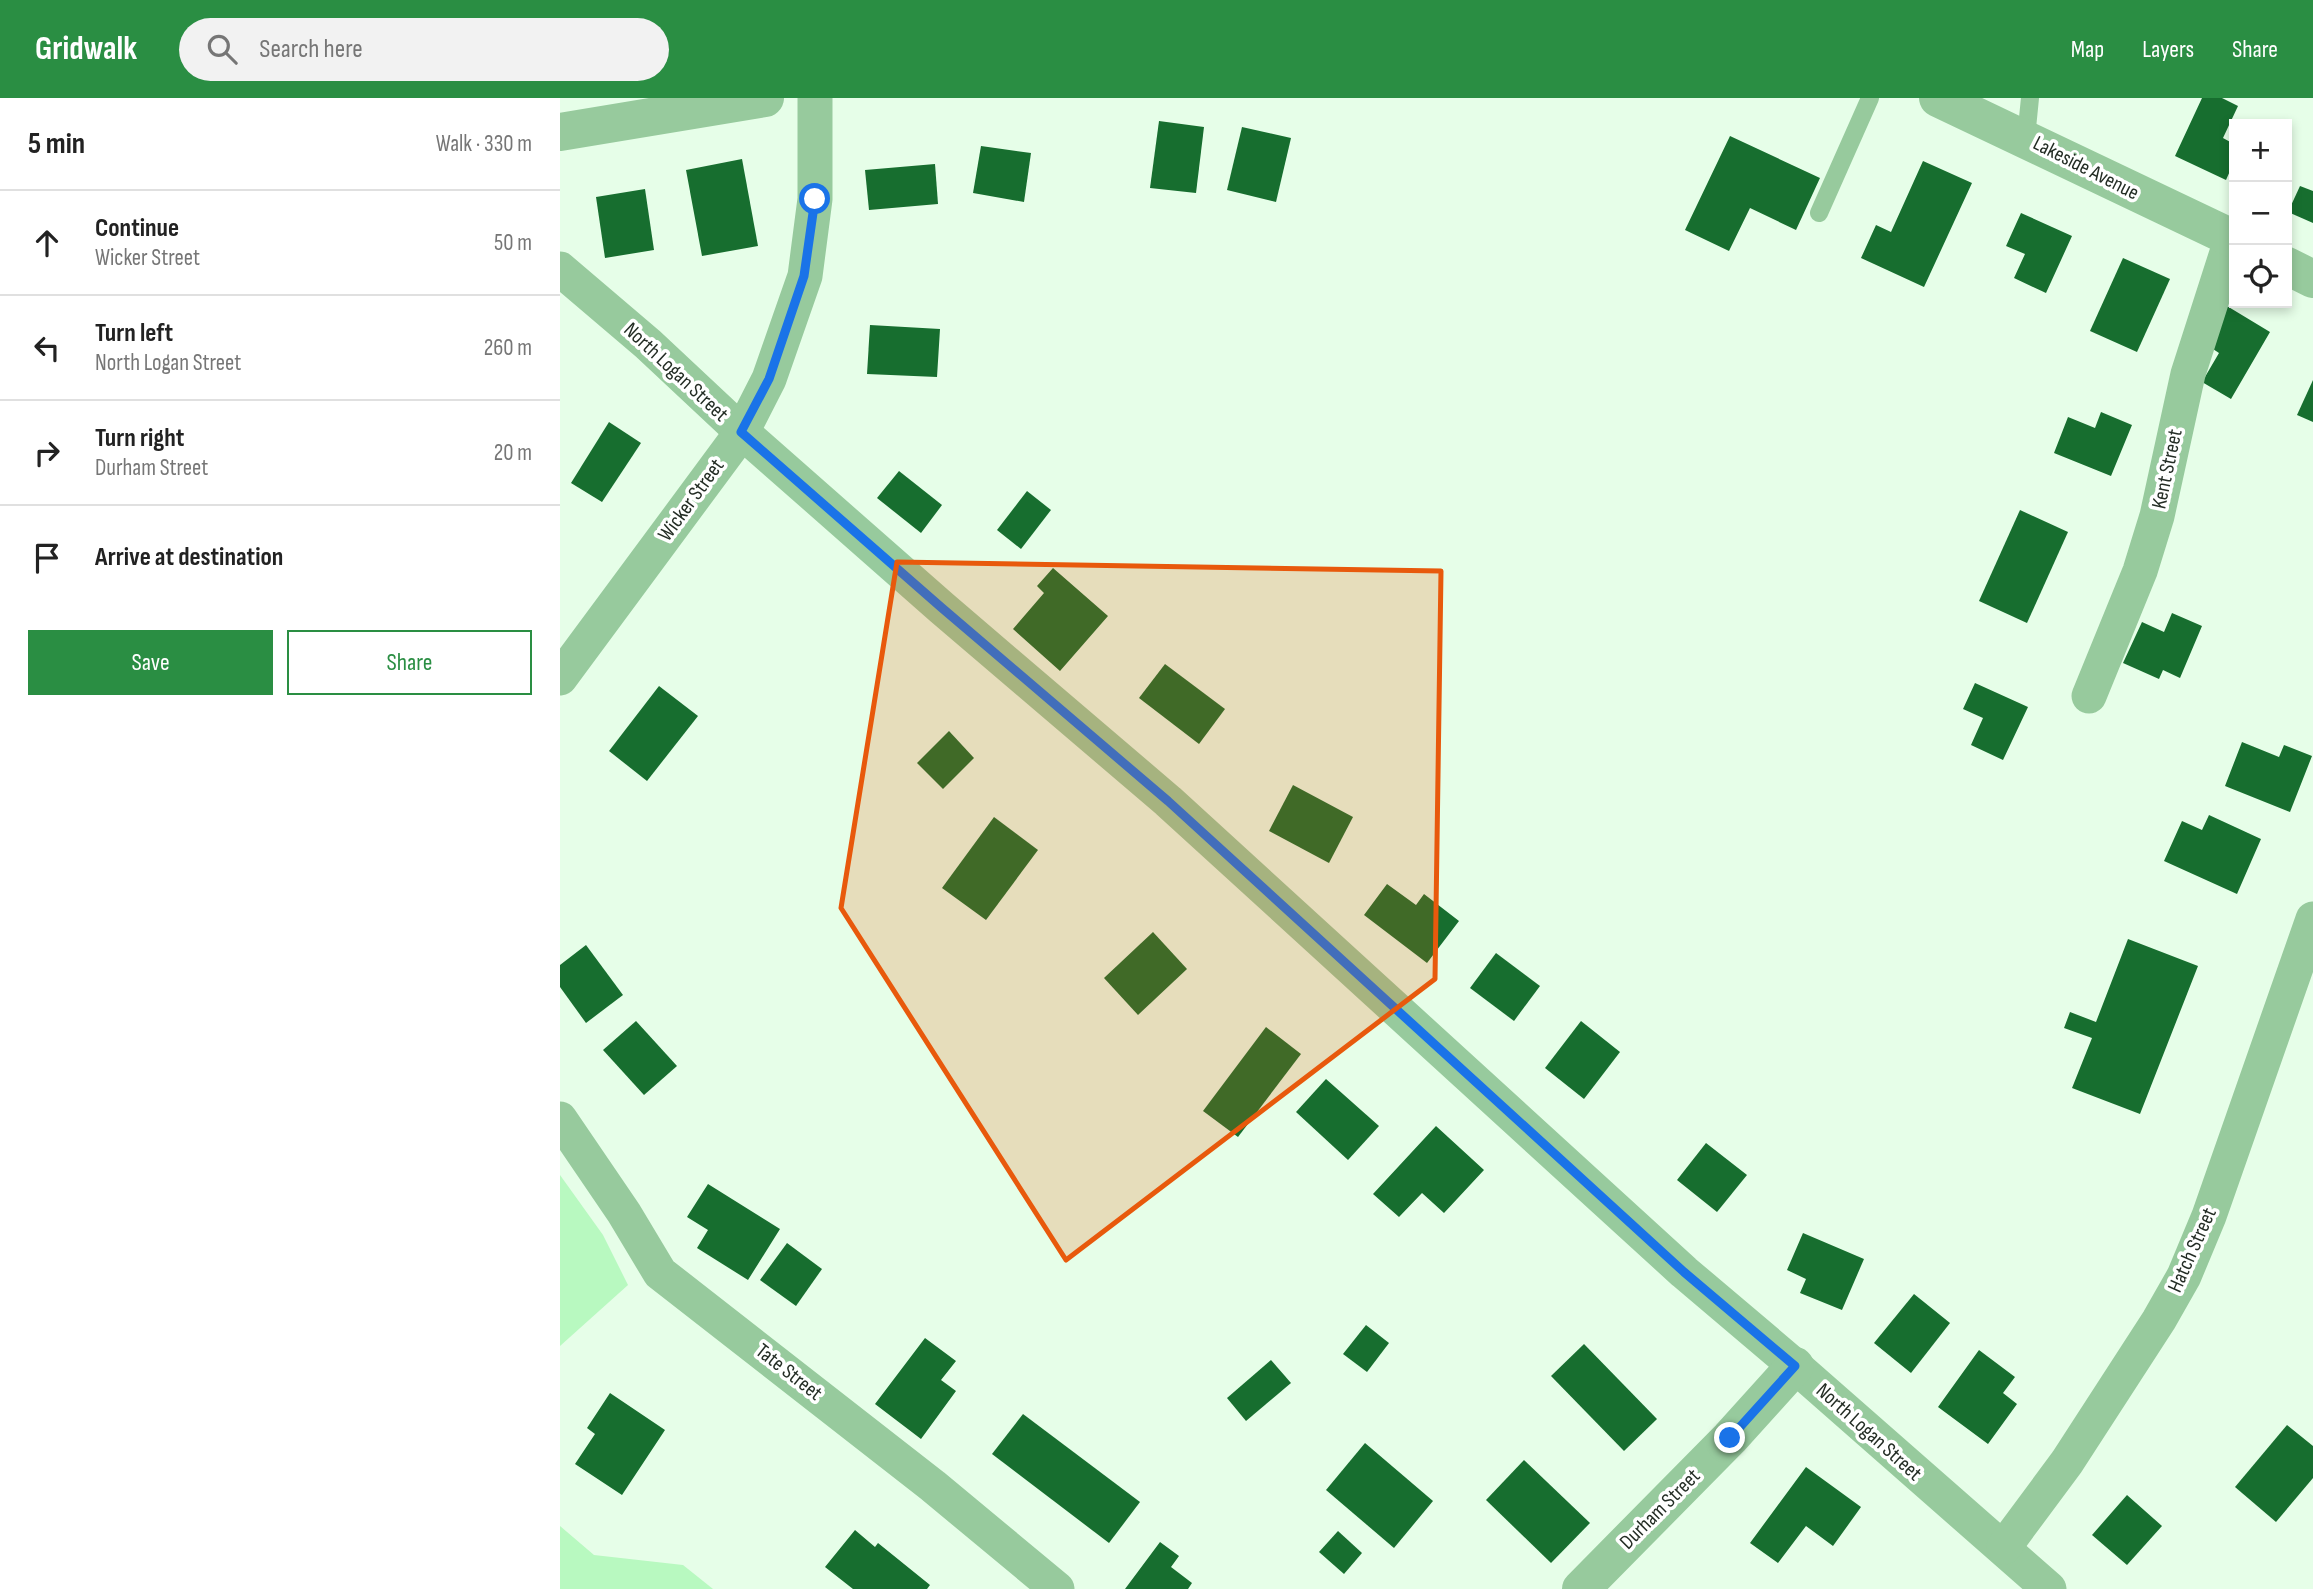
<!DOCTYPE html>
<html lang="en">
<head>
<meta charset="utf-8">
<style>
  body { margin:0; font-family:"Sofia Sans Condensed",sans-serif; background:#f2f2f2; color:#222 }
  .controls { position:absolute; right:21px; top:21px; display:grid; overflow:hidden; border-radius:0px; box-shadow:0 4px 10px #0003 }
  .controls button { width:63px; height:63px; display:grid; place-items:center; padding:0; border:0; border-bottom:2px solid #e0e0e0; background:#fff; color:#222; font:35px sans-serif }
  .stop { position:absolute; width:21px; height:21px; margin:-16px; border:5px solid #1a73e8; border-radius:50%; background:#fff }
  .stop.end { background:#1a73e8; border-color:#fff; box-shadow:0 2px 7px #0008 }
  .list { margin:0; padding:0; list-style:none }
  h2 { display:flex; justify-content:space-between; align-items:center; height:91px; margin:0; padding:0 28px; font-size:30px }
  h2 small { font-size:23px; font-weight:400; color:#767676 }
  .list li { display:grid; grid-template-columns:46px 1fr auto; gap:21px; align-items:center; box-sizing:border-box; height:105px; padding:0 28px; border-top:2px solid #e0e0e0 }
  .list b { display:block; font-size:26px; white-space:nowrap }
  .list p { margin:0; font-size:23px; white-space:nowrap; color:#767676 }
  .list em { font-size:23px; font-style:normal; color:#767676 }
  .actions { display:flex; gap:14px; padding:21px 28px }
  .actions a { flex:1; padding:16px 0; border:2px solid #2a8e43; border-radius:0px; text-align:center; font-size:24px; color:#2a8e43 }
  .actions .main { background:#2a8e43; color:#fff }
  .icon { flex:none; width:38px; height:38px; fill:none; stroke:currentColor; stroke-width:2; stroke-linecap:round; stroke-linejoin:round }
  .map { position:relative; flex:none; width:1753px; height:1491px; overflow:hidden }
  header { display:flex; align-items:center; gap:42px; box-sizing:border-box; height:98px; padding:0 35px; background:#2a8e43; color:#fff }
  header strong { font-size:33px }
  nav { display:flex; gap:38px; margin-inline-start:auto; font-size:24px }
  .search { width:490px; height:63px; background:#f2f2f2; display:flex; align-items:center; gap:18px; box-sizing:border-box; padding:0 24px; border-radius:38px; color:#767676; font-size:26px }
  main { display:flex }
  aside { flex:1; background:#fff }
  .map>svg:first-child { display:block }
  .green { fill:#b8f9c0 }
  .building { fill:#176e2f }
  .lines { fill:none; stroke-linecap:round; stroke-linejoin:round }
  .service { stroke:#97ca9d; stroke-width:18 }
  .minor { stroke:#97ca9d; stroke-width:35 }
  .tertiary { stroke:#97ca9d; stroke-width:38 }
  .route { stroke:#1a73e8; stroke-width:9 }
  .marked { fill:#e8590c; fill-opacity:0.2; stroke:#e8590c; stroke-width:5; stroke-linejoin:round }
  .labels { text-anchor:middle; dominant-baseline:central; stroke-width:7; stroke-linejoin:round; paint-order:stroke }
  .street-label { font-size:21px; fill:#242d25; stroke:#fff }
</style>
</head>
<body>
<header>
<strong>Gridwalk</strong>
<div class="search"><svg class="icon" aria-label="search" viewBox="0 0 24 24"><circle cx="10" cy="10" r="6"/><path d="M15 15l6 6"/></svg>Search here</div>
<nav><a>Map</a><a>Layers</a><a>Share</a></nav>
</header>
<main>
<aside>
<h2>5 min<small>Walk · 330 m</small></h2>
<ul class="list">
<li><svg class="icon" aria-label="ahead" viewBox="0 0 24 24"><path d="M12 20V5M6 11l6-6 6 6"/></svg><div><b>Continue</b><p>Wicker Street</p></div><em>50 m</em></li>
<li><svg class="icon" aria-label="left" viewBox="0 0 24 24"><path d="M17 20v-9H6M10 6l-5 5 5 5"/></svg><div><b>Turn left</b><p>North Logan Street</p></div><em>260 m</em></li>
<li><svg class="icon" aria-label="right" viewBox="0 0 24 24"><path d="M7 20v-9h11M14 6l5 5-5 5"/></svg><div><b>Turn right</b><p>Durham Street</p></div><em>20 m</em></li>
<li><svg class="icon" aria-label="arrive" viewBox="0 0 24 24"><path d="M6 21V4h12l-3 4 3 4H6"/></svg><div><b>Arrive at destination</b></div></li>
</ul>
<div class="actions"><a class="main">Save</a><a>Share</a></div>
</aside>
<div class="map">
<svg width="1753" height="1491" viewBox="0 0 1753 1491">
  <rect width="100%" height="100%" fill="#e6fee8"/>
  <g class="green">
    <path d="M0 1077 43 1137 68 1187 0 1248Z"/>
    <path d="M0 1428 34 1457 123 1467 153 1491H0Z"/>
  </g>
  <g class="building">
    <path d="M1642 0H1662L1678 8 1663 40 1674 46V64L1666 82 1615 58Z"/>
    <path d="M599 23 644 29 636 95 590 90Z"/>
    <path d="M682 29 731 40 716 104 667 92Z"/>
    <path d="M1170 38 1260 80 1236 132 1190 110 1169 153 1125 132Z"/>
    <path d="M421 48 471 55 464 104 413 95Z"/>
    <path d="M182 61 198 148 142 158 126 72Z"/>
    <path d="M1363 63 1412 85 1364 189 1301 160 1316 127 1331 134Z"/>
    <path d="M375 66 378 106 309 112 305 72Z"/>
    <path d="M1740 88 1753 93V125L1728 114Z"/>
    <path d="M85 91 94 152 45 160 36 99Z"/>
    <path d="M1461 115 1512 138 1486 195 1454 180 1465 156 1446 148Z"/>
    <path d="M1563 160 1610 181 1577 254 1530 233Z"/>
    <path d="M1667 208 1710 234 1671 301 1642 284 1659 255 1644 245Z"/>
    <path d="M310 227 380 231 377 279 307 276Z"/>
    <path d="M1753 282V324L1737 317Z"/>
    <path d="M1541 314 1572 327 1551 378 1494 355 1508 319 1535 330Z"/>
    <path d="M49 324 81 345 42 404 11 385Z"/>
    <path d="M339 373 382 407 361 435 317 400Z"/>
    <path d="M467 393 491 412 461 451 437 432Z"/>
    <path d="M1460 412 1508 434 1467 525 1419 503Z"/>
    <path d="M493 470 548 518 500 573 453 531 484 495 477 488Z"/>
    <path d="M1612 515 1642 528 1620 580 1603 572 1599 581 1563 565 1582 524 1604 534Z"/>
    <path d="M605 566 665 611 639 646 579 600Z"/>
    <path d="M1415 585 1468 609 1443 662 1411 647 1423 620 1403 611Z"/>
    <path d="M99 588 138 618 87 683 49 653Z"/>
    <path d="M389 633 414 660 383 691 357 665Z"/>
    <path d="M1682 644 1719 659 1724 647 1752 658 1730 714 1665 688Z"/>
    <path d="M733 687 793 719 769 765 709 733Z"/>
    <path d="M1649 717 1701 741 1677 796 1604 763 1622 723 1642 732Z"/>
    <path d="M434 719 478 752 426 822 382 790Z"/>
    <path d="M827 786 856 807 864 796 899 823 867 865 804 817Z"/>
    <path d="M593 834 627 871 578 917 544 880Z"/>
    <path d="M1568 841 1638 868 1580 1016 1512 990 1532 940 1504 930 1510 914 1536 924Z"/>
    <path d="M26 847 63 897 26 925 0 889V867Z"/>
    <path d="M936 855 980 888 954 923 910 890Z"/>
    <path d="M76 923 117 968 84 997 43 952Z"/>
    <path d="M1021 923 1060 954 1024 1001 985 970Z"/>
    <path d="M706 929 741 956 678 1039 643 1013Z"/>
    <path d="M766 981 819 1028 788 1062 736 1014Z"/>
    <path d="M876 1028 924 1072 884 1115 862 1095 839 1119 813 1096Z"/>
    <path d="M1146 1045 1187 1077 1157 1114 1117 1082Z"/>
    <path d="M148 1086 220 1131 188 1182 137 1150 148 1132 127 1119Z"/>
    <path d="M1243 1135 1304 1161 1282 1212 1240 1195 1246 1181 1227 1172Z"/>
    <path d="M227 1145 262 1171 236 1208 200 1182Z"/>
    <path d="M1354 1196 1390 1225 1351 1275 1314 1245Z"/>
    <path d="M806 1227 829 1245 807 1274 783 1256Z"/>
    <path d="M365 1240 396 1263 381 1282 396 1293 361 1341 315 1306Z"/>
    <path d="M1024 1246 1097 1321 1064 1353 991 1278Z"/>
    <path d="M1419 1252 1455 1279 1443 1295 1457 1306 1428 1346 1378 1309Z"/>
    <path d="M711 1262 731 1285 686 1323 667 1300Z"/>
    <path d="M50 1295 105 1332 62 1397 15 1366 35 1336 27 1330Z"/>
    <path d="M463 1316 580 1404 549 1445 432 1356Z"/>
    <path d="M1727 1327 1753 1348V1380L1716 1424 1675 1389Z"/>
    <path d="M805 1345 873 1403 834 1450 766 1392Z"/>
    <path d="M964 1362 1030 1425 991 1465 926 1402Z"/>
    <path d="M1246 1369 1301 1409 1273 1448 1246 1428 1218 1465 1190 1445Z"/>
    <path d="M1567 1397 1602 1428 1567 1467 1532 1437Z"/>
    <path d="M295 1432 315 1449 318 1445 370 1487 367 1491H293L265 1469Z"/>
    <path d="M778 1433 802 1455 784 1476 759 1454Z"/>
    <path d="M600 1444 619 1458 611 1469 632 1485 628 1491H565Z"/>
  </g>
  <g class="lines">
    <g class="service">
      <path d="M1466 40 1470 0"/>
      <path d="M1259 115 1310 0"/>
    </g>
    <g class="minor">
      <path d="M0 171 88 246 182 334 382 510 608 703 1124 1174 1235 1268 1489 1491"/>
      <path d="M0 580 182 334 209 281 245 178 255 101V0"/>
      <path d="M1529 598 1580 473 1597 418 1628 276 1672 139"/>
      <path d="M0 1021 64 1115 100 1175 373 1388 497 1491"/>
      <path d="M1444 1449 1507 1364 1599 1222 1624 1178 1649 1118 1753 821"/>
    </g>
    <g class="tertiary">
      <path d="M1378 0 1674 141"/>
      <path d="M0 34 205 0"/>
      <path d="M1727 168 1753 181"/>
      <path d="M1021 1491 1170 1340 1235 1268"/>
    </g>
  </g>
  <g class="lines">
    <path class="route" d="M255 101 244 178 209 281 181 334 382 510 608 703 1124 1174 1235 1268 1170 1340"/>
  </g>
  <path class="marked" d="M337 464 881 473 875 881 506 1162 281 810Z"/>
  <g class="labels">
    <g class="street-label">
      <text transform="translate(1526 70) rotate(27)">Lakeside Avenue</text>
      <text transform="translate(116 274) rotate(43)">North Logan Street</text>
      <text transform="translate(1607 371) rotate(-78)">Kent Street</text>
      <text transform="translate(131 402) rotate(-54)">Wicker Street</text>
      <text transform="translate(1632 1152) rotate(-66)">Hatch Street</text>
      <text transform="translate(229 1274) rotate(38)">Tate Street</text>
      <text transform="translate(1309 1334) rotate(42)">North Logan Street</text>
      <text transform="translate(1100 1411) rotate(-45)">Durham Street</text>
    </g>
  </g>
</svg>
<div class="controls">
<button>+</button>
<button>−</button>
<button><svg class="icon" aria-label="locate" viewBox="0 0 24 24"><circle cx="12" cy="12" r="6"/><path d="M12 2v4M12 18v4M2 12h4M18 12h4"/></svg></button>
</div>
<div class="stop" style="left:255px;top:101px"></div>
<div class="stop end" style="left:1170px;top:1340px"></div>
</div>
</main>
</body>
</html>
